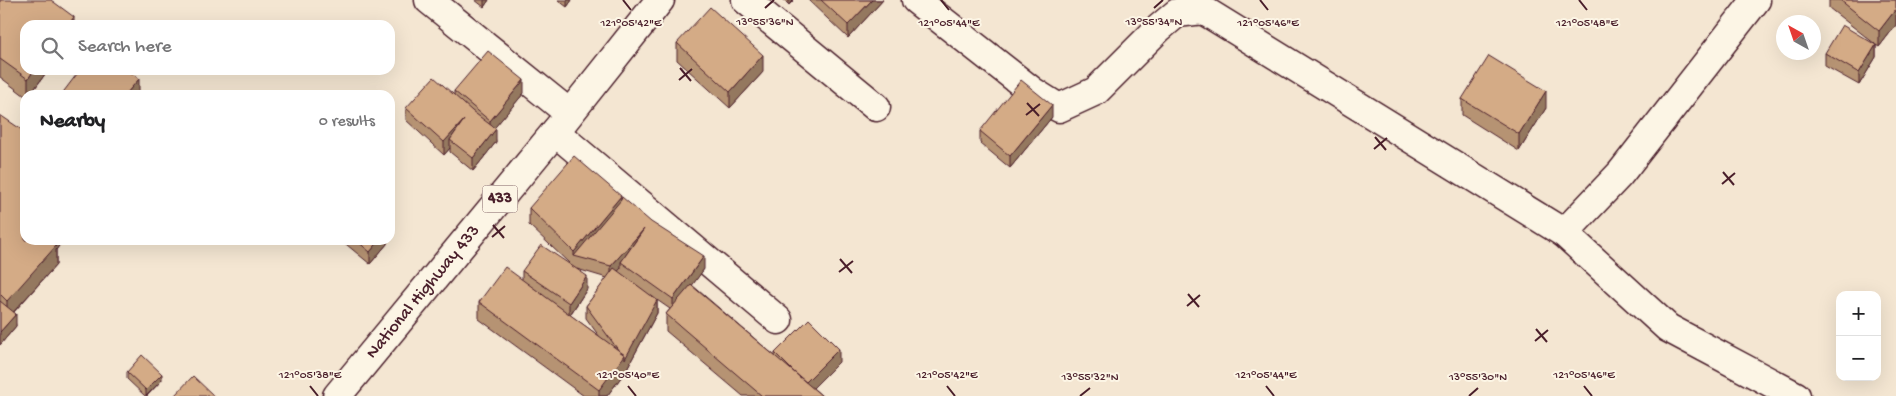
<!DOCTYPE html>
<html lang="en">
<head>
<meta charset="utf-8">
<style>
  body { margin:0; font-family:"Gochi Hand",sans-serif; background:#f2f2f2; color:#202124 }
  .controls { position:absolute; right:15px; bottom:15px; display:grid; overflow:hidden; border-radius:10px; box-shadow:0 5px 20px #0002 }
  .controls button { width:45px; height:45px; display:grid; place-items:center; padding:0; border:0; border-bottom:1px solid #e0e0e0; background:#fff; color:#202124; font:25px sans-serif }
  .compass { position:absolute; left:1776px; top:15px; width:45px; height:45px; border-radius:50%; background:#fff; box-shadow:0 5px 20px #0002; rotate:320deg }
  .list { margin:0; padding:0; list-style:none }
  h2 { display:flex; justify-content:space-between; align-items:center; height:65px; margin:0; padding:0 20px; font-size:21px }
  h2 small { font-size:16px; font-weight:400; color:#757577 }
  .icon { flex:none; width:28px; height:28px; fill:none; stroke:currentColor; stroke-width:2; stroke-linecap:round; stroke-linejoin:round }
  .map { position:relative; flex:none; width:1896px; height:396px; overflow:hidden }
  .search { position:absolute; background:#fff; box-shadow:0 5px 20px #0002; left:20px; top:20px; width:375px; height:55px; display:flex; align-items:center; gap:12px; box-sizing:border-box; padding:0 18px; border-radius:15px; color:#757577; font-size:19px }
  .panel { position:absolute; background:#fff; box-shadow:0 5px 20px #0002; left:20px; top:90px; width:375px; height:155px; border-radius:15px }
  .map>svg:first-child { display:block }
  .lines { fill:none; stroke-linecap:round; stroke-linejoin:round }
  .minor-casing { stroke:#4a1f2b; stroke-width:31 }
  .major-casing { stroke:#4a1f2b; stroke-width:31 }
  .minor { stroke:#fcf5e5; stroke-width:28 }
  .major { stroke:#fcf5e5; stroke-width:28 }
  .wall { fill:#b69373; stroke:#4a1f2b; fill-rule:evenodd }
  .shaded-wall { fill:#94785e; stroke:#4a1f2b }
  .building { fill:#d4ab86; stroke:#4a1f2b }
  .ticks { fill:none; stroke:#4a1f2b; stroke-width:2 }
  .labels { text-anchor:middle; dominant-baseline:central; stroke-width:4; stroke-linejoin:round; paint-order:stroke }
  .shield { fill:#fcf5e5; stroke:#7f5f63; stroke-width:1 }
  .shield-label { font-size:16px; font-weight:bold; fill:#4a1f2b }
  .street-label { font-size:18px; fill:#4a1f2b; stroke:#fcf5e5 }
  .ticks-label { font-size:12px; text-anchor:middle; fill:#4a1f2b; stroke:#fcf5e5; stroke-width:4; stroke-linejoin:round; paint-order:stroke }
</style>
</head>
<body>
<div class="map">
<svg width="1896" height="396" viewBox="0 0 1896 396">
  <rect width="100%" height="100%" fill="#f4e6d2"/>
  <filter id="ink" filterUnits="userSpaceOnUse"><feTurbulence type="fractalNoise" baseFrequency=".02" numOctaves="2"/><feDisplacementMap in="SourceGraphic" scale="10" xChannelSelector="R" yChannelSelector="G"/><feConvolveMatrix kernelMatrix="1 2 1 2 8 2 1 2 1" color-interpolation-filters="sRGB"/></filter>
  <g filter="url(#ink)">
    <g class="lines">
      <g class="minor-casing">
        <g id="minor">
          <path d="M429 0 569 113"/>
          <path d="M746 0 876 107"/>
          <path d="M916 0 1032 91 1059 108 1096 91 1158 29 1177 13 1203 10 1564 233 1620 174 1756 0"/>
          <path d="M555 132 778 320"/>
          <path d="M1564 233 1668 328 1796 396"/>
        </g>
      </g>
      <g class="major-casing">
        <g id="major">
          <path id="s1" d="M337 396 555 132 660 0"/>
        </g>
      </g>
      <use href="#minor" class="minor"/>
      <use href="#major" class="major"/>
    </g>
    <g class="wall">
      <path d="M0 0 74 25 25 70H48L30 95H25V96L0 77Z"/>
      <path d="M475 0H489L484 7Z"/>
      <path d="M558 0H572L567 7Z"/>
      <path d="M784 0H794L789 5Z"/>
      <path d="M808 0H883L848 38Z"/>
      <path d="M1829 0H1896V25L1879 47 1876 45V57L1859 85 1825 66V53L1875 44 1829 8Z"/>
      <path d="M677 43 763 72 730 108 677 60Z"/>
      <path d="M454 91 524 93 494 128 496 142 473 171 450 152V148L444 155 406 120V108L454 96Z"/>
      <path d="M1462 99 1546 108 1519 151 1462 115Z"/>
      <path d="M0 115 25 240H63L56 250V265L14 312 16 326 0 345Z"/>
      <path d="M1052 117 1010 168 980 143V131Z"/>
      <path d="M621 198 704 269 692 285 775 356V353L839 362 813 388 822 396H743L666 331V314L670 309 657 300V313L625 372 607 396H584L479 319V302L522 279V271L570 264 529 225V208ZM577 269 607 278 586 306V318L599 336 570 315 587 289Z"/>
      <path d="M341 240H387V244L370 264Z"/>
      <path d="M127 372 162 380 147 396H145L127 379Z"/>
    </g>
    <g class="shaded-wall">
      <path d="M484 0H489L484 7Z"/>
      <path d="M567 0H572L567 7Z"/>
      <path d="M789 0H794L789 5Z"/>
      <path d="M872 0H883L848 38V25Z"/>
      <path d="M1896 9V25L1879 47V31Z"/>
      <path d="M74 17V25H68Z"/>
      <path d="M1876 45V57L1859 85V73Z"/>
      <path d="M763 55V72L730 108V92Z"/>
      <path d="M34 70H48L30 95H28V79Z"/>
      <path d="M139 79V91L136 95H125Z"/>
      <path d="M524 80V93L490 133V121Z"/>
      <path d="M1546 91V108L1519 151V134Z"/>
      <path d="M1052 105V117L1010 168V156Z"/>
      <path d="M464 120 450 140V148L444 155V142Z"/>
      <path d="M496 129V142L473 171V158Z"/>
      <path d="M621 196V213L574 256V252Z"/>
      <path d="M644 229 621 262V268L611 279V266Z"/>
      <path d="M49 240H63L56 250V265L7 319V301Z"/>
      <path d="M380 240H387V244L370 264V252Z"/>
      <path d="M704 256V269L673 312V299Z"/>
      <path d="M587 276V289L569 316V303Z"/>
      <path d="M657 300V313L625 372 607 396H599V390Z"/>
      <path d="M16 314V326L0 345V332Z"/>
      <path d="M839 349V362L805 396V383Z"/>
      <path d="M162 374V380L146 396V390Z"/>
    </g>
    <g class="building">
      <path d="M0 0H51L74 17 68 25H25V70H34L28 79 0 59Z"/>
      <path d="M821 0H872L848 25Z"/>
      <path d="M1840 0H1896V9L1879 31Z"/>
      <path d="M710 7 763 55 730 92 677 43Z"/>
      <path d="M1842 25 1876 45 1859 73 1825 53Z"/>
      <path d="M488 51 524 80 490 121 454 91Z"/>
      <path d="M1489 56 1546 91 1519 134 1462 99Z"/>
      <path d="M80 70H128L139 79 125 95H61Z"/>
      <path d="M434 77 472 111 496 129 473 158 450 140 464 120 444 142 406 108Z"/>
      <path d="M1021 80 1052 105 1010 156 980 131Z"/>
      <path d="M0 115 25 132V240H50L56 246 7 301 0 294Z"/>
      <path d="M574 156 621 196 574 252 529 208Z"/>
      <path d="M622 197 651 222 704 256 673 299 621 262 644 229 611 266 574 256 621 200Z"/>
      <path d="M356 240H380L370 252Z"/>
      <path d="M541 245 587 276 569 303 522 271Z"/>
      <path d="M505 267 625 355 599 390 479 302Z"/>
      <path d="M614 268 657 300 625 359V355L619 351 586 306Z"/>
      <path d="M691 285 822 396H762L666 314Z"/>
      <path d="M0 301 16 314 0 332Z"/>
      <path d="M809 319 839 349 806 382 794 372 775 353Z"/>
      <path d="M142 355 162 374 146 390 127 372Z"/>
      <path d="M193 376 214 396H174Z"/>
    </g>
  </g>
  <path class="ticks" d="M623 0 631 10M941 0 949 10M1260 0 1268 10M1579 0 1587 10M765 8 774 0M1154 8 1163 0M680 68 691 81M679 80 692 69M1027 103 1039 116M1026 115 1040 104M1375 137 1386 150M1374 149 1387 138M1723 172 1734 185M1722 184 1735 173M493 225 504 238M492 237 505 226M840 259 852 273M839 272 853 261M1188 294 1199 307M1187 306 1200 295M1536 329 1547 342M1535 341 1548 330M310 386 318 396M628 386 636 396M947 386 955 396M1266 386 1274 396M1584 386 1592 396M1080 396 1090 388M1469 396 1478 388"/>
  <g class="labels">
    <rect class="shield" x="482.5" y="185.5" width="35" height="27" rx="4"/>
    <g class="shield-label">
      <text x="500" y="199">433</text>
    </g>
    <g class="street-label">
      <text stroke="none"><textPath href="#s1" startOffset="135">National Highway 433</textPath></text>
    </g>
  </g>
  <g class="ticks-label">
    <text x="765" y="25">13°55'36"N</text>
    <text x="1154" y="25">13°55'34"N</text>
    <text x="1268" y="26">121°05'46"E</text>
    <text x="631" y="26">121°05'42"E</text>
    <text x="949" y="26">121°05'44"E</text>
    <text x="1587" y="26">121°05'48"E</text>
    <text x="310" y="378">121°05'38"E</text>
    <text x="628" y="378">121°05'40"E</text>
    <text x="947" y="378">121°05'42"E</text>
    <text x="1266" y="378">121°05'44"E</text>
    <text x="1584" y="378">121°05'46"E</text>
    <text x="1090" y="380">13°55'32"N</text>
    <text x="1478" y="380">13°55'30"N</text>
  </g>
</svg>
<div class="controls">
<button>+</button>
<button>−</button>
</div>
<svg class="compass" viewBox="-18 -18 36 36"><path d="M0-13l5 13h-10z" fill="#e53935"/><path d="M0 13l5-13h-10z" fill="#757577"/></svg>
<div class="search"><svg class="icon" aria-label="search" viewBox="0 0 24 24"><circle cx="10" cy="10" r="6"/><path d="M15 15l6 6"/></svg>Search here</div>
<section class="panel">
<h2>Nearby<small>0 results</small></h2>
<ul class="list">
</ul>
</section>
</div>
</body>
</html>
